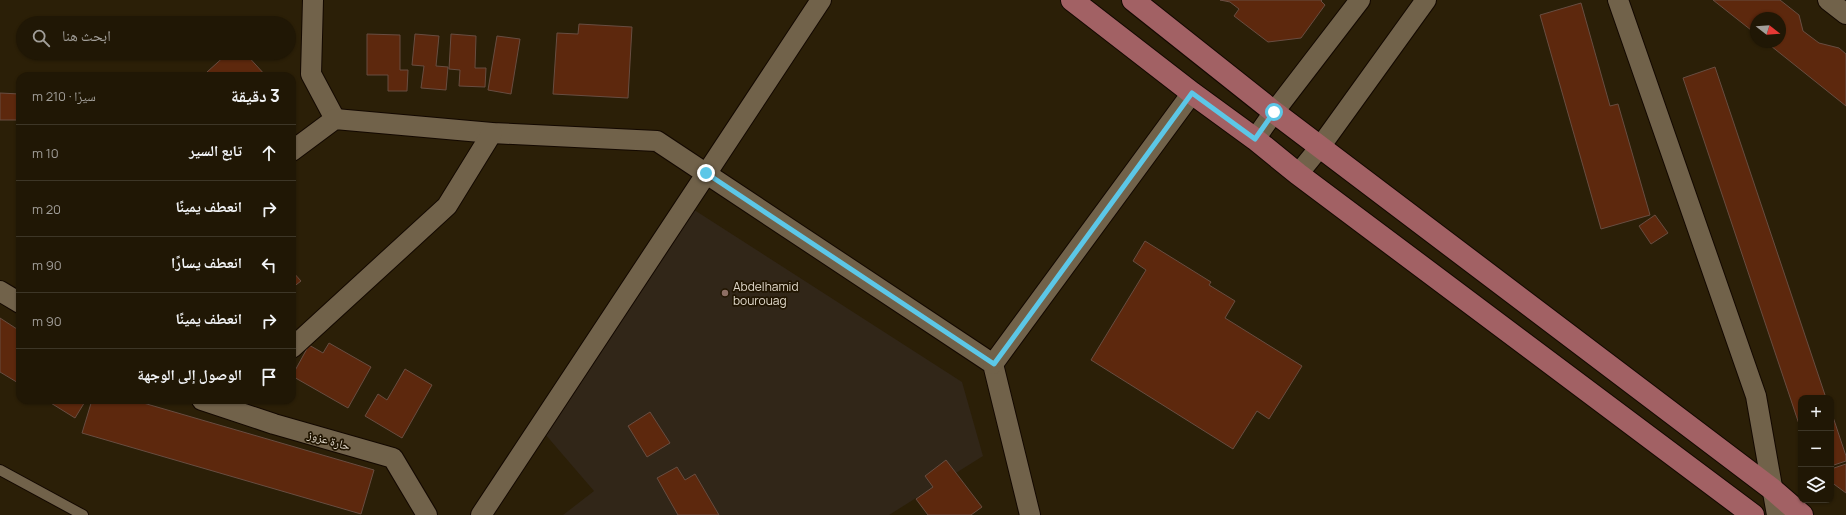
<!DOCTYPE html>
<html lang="ar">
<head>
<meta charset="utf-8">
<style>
  body { margin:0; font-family:Manrope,"Noto Naskh Arabic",sans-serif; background:#2d2413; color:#f1f3f6; direction:rtl }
  .controls { position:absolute; right:12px; bottom:12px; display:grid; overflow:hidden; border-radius:8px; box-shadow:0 1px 3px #0004 }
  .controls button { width:36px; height:36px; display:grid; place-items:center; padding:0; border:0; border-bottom:1px solid #3d3627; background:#201705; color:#f1f3f6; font:20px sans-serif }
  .compass { position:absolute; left:1750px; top:12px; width:36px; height:36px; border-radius:50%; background:#201705; box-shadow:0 1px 3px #0004; rotate:107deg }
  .stop { position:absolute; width:12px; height:12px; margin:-9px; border:3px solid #5cc7e7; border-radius:50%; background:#fff }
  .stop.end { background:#5cc7e7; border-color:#fff; box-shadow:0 1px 4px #0008 }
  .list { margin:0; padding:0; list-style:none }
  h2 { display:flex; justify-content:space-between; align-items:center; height:52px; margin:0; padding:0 16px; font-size:17px }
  h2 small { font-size:13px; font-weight:400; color:#a29f9a }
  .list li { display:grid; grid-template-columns:26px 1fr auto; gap:12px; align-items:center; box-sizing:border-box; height:56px; padding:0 16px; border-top:1px solid #3d3627 }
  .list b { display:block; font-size:15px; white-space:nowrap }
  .list em { font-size:13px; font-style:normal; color:#a29f9a }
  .icon { flex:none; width:22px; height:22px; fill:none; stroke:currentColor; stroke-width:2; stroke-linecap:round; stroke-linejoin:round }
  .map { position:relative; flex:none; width:1846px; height:515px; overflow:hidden; direction:ltr }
  .search { position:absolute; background:#201705; box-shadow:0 1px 3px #0004; left:16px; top:16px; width:280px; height:44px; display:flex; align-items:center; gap:10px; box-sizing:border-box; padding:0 14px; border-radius:22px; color:#a29f9a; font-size:15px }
  .panel { position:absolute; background:#201705; box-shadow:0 1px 3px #0004; left:16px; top:72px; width:280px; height:332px; border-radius:12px; direction:rtl }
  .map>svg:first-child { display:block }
  .education { fill:#312618 }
  .building { fill:#5d280d; stroke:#684d41 }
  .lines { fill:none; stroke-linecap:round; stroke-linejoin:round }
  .lane-casing { stroke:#130800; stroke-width:12 }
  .street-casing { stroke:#130800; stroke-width:22 }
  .primary-casing { stroke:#130800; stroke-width:24 }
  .lane { stroke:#71624a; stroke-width:10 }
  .street { stroke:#71624a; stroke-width:20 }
  .primary { stroke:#a26164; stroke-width:22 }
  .route { stroke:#5cc7e7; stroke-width:5 }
  .education-dot { fill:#8d6e63; stroke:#211501; stroke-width:1.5 }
  .labels { text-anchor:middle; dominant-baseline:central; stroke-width:3.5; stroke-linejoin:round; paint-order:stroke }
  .poi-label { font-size:12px; fill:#e1d9cb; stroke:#211501; text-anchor:start }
  .street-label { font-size:12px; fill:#e1d9cb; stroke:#211501 }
</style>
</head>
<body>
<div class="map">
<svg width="1846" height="515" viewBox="0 0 1846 515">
  <rect width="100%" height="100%" fill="#2b1f07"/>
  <path class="education" d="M685 204 962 382 983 456 889 515H563L594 491 539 427Z"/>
  <g class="building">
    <path d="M1220 0H1322L1321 1 1325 5 1301 38 1268 42 1234 16 1239 9 1230 2Z"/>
    <path d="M1713 0H1780L1799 15 1803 31 1819 43 1839 48 1846 54V106L1766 42H1780V18H1756V34Z"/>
    <path d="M1581 3 1610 106 1618 104 1650 215 1601 229 1540 15Z"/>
    <path d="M579 24 632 27 628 98 553 94 557 33 578 34Z"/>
    <path d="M367 34 400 35V70H408L407 91H388V75H367Z"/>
    <path d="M415 34 439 36 436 66 448 67 446 90 421 88 424 66 412 65Z"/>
    <path d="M451 34 476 36 475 68H486L485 87 459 86 460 70 449 69Z"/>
    <path d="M497 36 520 39 511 94 488 90Z"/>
    <path d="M228 53H245L266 76H211L207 72Z"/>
    <path d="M1715 67 1826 398H1801V430L1683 78Z"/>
    <path d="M0 93 20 94V120H0Z"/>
    <path d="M1655 215 1668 233 1651 244 1639 226Z"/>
    <path d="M1145 241 1211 282 1209 285 1235 301 1225 318 1302 366 1269 419 1257 411 1233 449 1091 360 1146 270 1133 261Z"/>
    <path d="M292 271 301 281 292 288Z"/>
    <path d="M0 318 20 331V384L0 372Z"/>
    <path d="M329 343 371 367 348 408 292 376 309 345 323 353Z"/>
    <path d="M405 369 432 385 402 438 365 416 378 394 387 400Z"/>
    <path d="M46 400H86L75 418Z"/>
    <path d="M92 400H133L374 470 361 514 82 433Z"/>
    <path d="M1831 411 1846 456V461L1831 466Z"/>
    <path d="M650 412 670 443 647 457 628 426Z"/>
    <path d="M946 460 982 507 971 515H928L916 499 933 487 925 476Z"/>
    <path d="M1846 464V493L1831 482V469Z"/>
    <path d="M677 467 685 480 695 474 719 515H678L657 478Z"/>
  </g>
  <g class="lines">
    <g class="lane-casing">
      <path id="lane" d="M0 470 83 515"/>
    </g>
    <g class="street-casing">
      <g id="street">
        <path d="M313 0 311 74 335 119"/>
        <path d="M1618 0 1756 396 1777 515"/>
        <path d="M1828 0 1846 14"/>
        <path d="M1255 139 1274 112 1360 0"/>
        <path d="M292 151 335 119 492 133 657 141 993 364 1030 515"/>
        <path d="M1298 174 1320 147 1426 0"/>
        <path d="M0 291 20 303"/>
        <path d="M292 348 447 206 492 133"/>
        <path d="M993 364 1192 93"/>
        <path d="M202 400 274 424 393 458 427 515"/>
        <path d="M481 515 821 0"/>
      </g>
    </g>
    <g class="primary-casing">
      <g id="primary">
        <path d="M1072 0 1192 93 1255 139 1298 174 1753 515"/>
        <path d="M1133 0 1274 112 1772 489 1802 515"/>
      </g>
    </g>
    <use href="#lane" class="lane"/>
    <use href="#street" class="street"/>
    <use href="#primary" class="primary"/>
  </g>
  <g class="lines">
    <path class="route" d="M706 173 994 364 1192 93 1255 139 1274 112"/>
  </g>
  <circle class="education-dot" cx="725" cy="293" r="4"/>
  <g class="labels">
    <g class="poi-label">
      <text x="733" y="286">Abdelhamid<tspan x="733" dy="14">bourouag</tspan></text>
    </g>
    <g class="street-label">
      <text transform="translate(329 440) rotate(16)">حارة عزوز</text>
    </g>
  </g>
</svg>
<div class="controls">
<button>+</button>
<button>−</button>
<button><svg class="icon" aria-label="layers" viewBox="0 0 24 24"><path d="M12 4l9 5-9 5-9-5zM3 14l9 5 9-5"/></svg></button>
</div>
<svg class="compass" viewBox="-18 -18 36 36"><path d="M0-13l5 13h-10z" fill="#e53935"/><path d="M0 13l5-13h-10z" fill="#a29f9a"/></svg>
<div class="stop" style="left:1274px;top:112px"></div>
<div class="stop end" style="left:706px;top:173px"></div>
<div class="search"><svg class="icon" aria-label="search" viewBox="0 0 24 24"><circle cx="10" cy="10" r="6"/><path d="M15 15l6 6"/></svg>ابحث هنا</div>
<section class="panel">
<h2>3 دقيقة<small>سيرًا · 210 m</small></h2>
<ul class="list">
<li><svg class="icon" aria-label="ahead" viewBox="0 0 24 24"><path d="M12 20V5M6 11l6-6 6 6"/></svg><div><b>تابع السير</b></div><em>10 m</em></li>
<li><svg class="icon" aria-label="right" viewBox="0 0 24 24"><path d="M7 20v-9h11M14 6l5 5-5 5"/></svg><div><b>انعطف يمينًا</b></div><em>20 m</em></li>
<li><svg class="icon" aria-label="left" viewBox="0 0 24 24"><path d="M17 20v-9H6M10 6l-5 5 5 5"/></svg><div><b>انعطف يسارًا</b></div><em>90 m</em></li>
<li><svg class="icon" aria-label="right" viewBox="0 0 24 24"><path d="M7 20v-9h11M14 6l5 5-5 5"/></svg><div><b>انعطف يمينًا</b></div><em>90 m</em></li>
<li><svg class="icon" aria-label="arrive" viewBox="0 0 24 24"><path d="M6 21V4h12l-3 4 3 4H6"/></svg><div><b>الوصول إلى الوجهة</b></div></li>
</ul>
</section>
</div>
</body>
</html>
